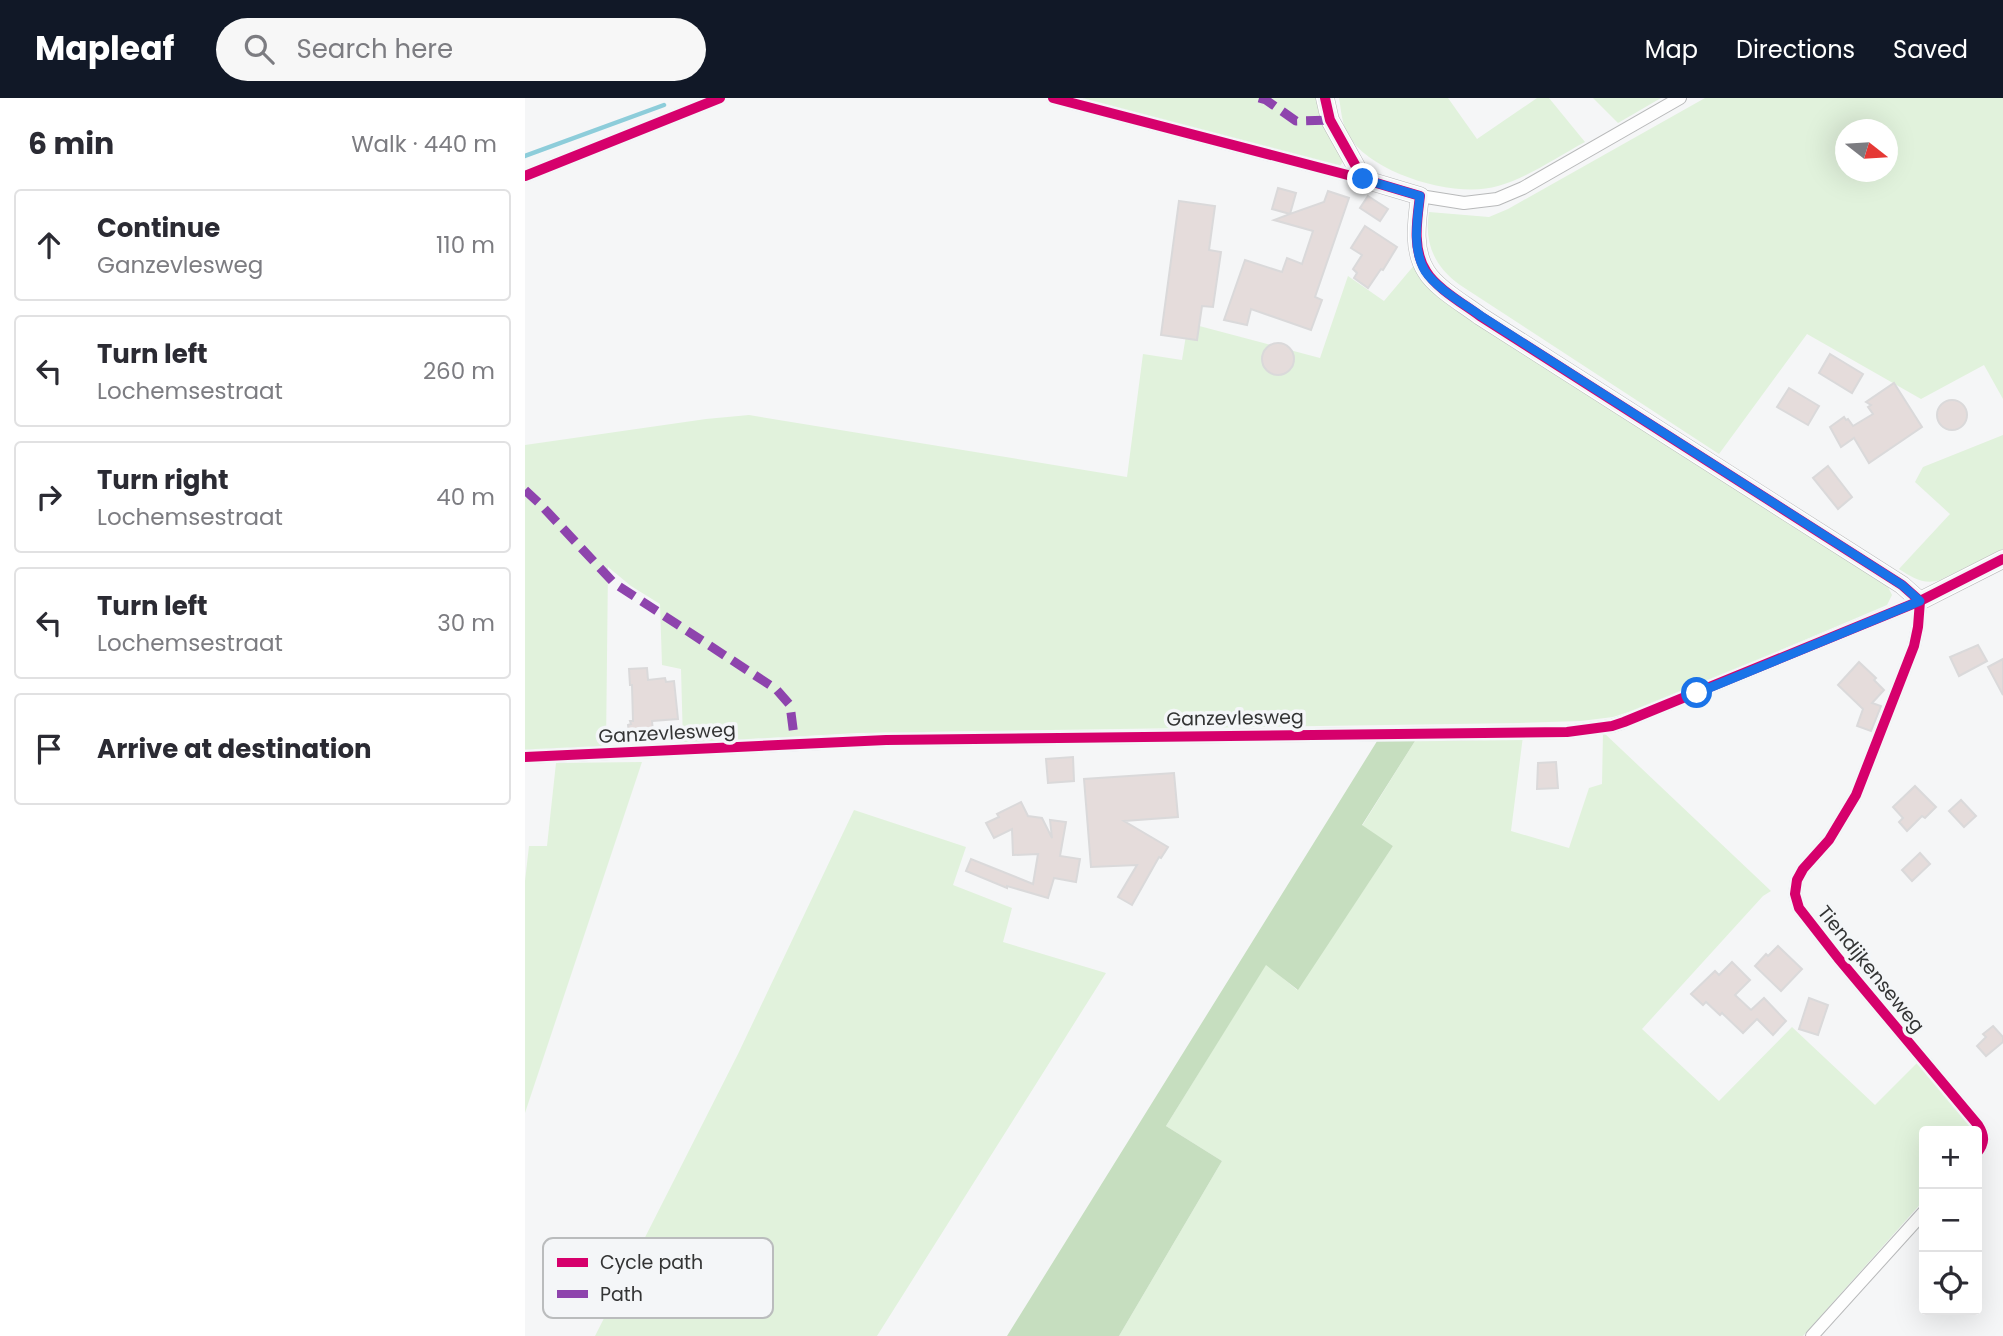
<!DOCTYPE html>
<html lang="en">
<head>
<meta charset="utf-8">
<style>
  body { margin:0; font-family:Poppins,sans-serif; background:#f7f7f7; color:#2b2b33 }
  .controls { position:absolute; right:21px; bottom:21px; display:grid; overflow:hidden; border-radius:7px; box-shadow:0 7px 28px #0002 }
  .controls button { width:63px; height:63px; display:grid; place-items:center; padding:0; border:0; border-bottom:2px solid #e1e1e2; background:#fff; color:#2b2b33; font:35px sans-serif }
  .compass { position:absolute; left:1310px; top:21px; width:63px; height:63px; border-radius:50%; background:#fff; box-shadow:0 7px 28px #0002; rotate:107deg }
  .stop { position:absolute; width:21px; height:21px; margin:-16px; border:5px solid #1a73e8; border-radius:50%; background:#fff }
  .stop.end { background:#1a73e8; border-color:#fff; box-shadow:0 2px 7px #0008 }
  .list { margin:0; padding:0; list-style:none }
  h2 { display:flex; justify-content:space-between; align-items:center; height:91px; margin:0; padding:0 28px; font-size:30px }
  h2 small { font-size:23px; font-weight:400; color:#7c7c81 }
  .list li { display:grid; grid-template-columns:46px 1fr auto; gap:21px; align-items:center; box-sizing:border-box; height:112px; margin:0 14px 14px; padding:0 14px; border:2px solid #e1e1e2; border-radius:7px }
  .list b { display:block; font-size:26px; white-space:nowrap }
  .list p { margin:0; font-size:23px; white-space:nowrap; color:#7c7c81 }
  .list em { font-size:23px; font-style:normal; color:#7c7c81 }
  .icon { flex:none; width:38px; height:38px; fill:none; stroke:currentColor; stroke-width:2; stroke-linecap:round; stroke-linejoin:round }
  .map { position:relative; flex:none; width:1478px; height:1238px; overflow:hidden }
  header { display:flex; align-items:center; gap:42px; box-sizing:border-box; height:98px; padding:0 35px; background:#111827; color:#fff }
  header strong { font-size:33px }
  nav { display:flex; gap:38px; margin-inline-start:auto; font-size:24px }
  .search { width:490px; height:63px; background:#f7f7f7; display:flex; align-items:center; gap:18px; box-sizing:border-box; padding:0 24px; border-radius:38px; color:#7c7c81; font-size:26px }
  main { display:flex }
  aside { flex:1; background:#fff }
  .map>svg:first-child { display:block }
  .green { fill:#e1f2dc; fill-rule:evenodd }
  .forest { fill:#c6debf }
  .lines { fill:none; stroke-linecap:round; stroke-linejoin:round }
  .stream { stroke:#8dcdda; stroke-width:4.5 }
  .building { fill:#e5dcdb; stroke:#dad9da; stroke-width:2 }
  .street-casing { stroke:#b8b9ba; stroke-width:14 }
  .secondary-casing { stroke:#b8b9ba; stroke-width:19 }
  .street { stroke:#fefefe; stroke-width:12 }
  .secondary { stroke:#fefefe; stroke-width:18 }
  .quiet { stroke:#8e44ad; stroke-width:9; stroke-dasharray:18 9; stroke-linecap:butt }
  .cycleway-casing { stroke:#f4f6f8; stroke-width:15 }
  .cycleway { stroke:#d6006c; stroke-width:10 }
  .route { stroke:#1a73e8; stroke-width:9 }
  .labels { text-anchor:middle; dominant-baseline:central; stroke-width:7; stroke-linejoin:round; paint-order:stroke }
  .street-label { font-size:19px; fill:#333434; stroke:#f4f6f8 }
  .key { fill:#f4f6f8; stroke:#babcbd; stroke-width:2 }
  .key-label { font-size:19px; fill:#333434 }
</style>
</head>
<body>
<header>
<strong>Mapleaf</strong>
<div class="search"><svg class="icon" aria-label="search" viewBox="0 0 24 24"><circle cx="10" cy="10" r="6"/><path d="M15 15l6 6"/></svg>Search here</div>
<nav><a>Map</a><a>Directions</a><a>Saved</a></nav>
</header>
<main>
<aside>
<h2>6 min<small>Walk · 440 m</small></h2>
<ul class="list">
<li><svg class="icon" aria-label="ahead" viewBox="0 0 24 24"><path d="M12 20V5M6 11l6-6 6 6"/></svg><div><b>Continue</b><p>Ganzevlesweg</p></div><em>110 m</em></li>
<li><svg class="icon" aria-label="left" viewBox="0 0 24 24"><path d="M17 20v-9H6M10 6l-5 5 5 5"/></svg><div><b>Turn left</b><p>Lochemsestraat</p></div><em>260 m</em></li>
<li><svg class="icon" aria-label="right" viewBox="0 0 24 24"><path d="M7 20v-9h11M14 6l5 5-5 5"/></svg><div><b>Turn right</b><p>Lochemsestraat</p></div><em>40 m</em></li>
<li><svg class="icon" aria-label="left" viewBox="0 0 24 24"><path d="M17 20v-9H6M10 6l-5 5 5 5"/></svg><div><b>Turn left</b><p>Lochemsestraat</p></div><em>30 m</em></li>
<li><svg class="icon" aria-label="arrive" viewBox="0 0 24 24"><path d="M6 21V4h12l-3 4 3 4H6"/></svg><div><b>Arrive at destination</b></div></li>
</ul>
</aside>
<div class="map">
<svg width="1478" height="1238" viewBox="0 0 1478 1238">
  <rect width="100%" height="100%" fill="#f5f6f7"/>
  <g class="green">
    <path d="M556 0H794L820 61 815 68Z"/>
    <path d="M814 0H923L952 41 1012 0H1024L1060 44C1032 59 1004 79 973 88 931 101 846 76 823 37 817 27 816 11 814 0Z"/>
    <path d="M1068 0H1136L1093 25Z"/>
    <path d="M1180 0H1478V301L1459 267 1396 301 1282 236 1194 356 935 187C909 168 899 145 904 114L964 119 983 111ZM1321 32H1363V74H1321Z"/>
    <path d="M891 165 1356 481 1363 489 1367 497 1362 507 1129 606 1088 619 1056 623 994 625 332 635 158 645 156 571 137 567 135 506 106 488 83 469 81 649 0 653V347L181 321 224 317 602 379 618 256 657 262 663 225 795 260 823 178 859 203Z"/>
    <path d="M1478 337V451L1415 482C1399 487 1388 480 1374 471L1425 416 1390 384 1398 369Z"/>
    <path d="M1078 634 1246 793 1238 798 1117 931 1194 1003 1267 929 1350 1007 1393 964 1451 1033H1399V1102L1278 1238H594L697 1063 641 1028 741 866 772 892 868 748 837 728 890 643 998 638 986 733 1044 750 1064 690 1077 686Z"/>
    <path d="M117 664 0 1015V783L4 748H22L31 665Z"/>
    <path d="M329 712 441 749 428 787 487 810 478 844 581 875 352 1238H70L213 956Z"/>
  </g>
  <path class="forest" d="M854 640 890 643 837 727 868 748 773 892 741 867 641 1028 697 1063 594 1238H482Z"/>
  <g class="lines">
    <path class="stream" d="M0 58 139 7"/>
  </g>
  <g class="building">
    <path d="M753 90 771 95 765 116 799 104 803 93 824 100 790 199 797 202 786 232 726 211 722 227 699 222 720 162 757 174 762 160 777 166 788 133 749 122 765 116 747 111Z"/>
    <path d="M843 98 863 111 855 123 835 110Z"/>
    <path d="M654 103 690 108 684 152 696 154 688 209 677 208 672 242 636 237Z"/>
    <path d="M840 128 872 149 858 172 856 171 843 190 829 180 832 175 828 171 837 157 826 150Z"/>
    <circle cx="753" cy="261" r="16"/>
    <path d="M1305 256 1338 276 1327 295 1294 275Z"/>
    <path d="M1369 285 1397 329 1344 365 1329 340 1316 349 1305 329 1319 319 1321 322 1323 321 1328 328 1348 316 1343 309 1346 307 1341 304Z"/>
    <path d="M1264 290 1294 308 1283 327 1252 309Z"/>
    <circle cx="1427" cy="317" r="15"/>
    <path d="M1303 368 1327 399 1313 411 1288 380Z"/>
    <path d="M1453 547 1462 563 1434 578 1425 559Z"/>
    <path d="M1478 561V597L1463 569Z"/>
    <path d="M1334 564 1351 580 1349 582 1359 592 1347 605 1356 608 1346 633 1332 628 1338 611 1313 587Z"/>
    <path d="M122 570 123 582 140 580 141 584 149 583 153 621 127 623 129 644 105 645 103 627 106 626 105 623H108L107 587H105L104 571Z"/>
    <path d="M548 659 549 683 523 685 521 661Z"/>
    <path d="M1031 664 1033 690 1012 691 1013 665Z"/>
    <path d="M649 675 653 719 599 723 643 749 636 760 634 759 607 807 593 799 612 767 566 769 559 681Z"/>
    <path d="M1390 688 1411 709 1400 720 1397 718 1382 733 1374 724 1378 720 1368 709Z"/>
    <path d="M1436 702 1451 718 1439 729 1424 713Z"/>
    <path d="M496 704 503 718 517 720 527 740 525 722 541 724 535 758 555 761 551 784 529 780 523 800 482 788V790L441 773 446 761 508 786 513 756 488 757 487 731 469 740 461 725 474 719 472 716Z"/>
    <path d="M1395 755 1405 766 1387 783 1377 772Z"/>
    <path d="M1253 848 1277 871 1256 893 1230 868 1241 856 1243 858Z"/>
    <path d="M1207 864 1225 882 1210 897 1226 912 1239 900 1261 923 1248 937 1232 921 1218 935 1197 915 1195 917 1181 904 1178 907 1166 896 1190 873 1194 877Z"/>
    <path d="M1284 900 1303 907 1293 937 1274 931Z"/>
    <path d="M1468 928 1478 939V944L1461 958 1452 948 1461 939 1458 936Z"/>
  </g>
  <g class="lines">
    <g class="street-casing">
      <g id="street">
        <path d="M528 0 838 81"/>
        <path d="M0 78 195 0"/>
        <path d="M895 98 939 105 972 101 998 90 1155 0"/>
        <path d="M0 659 361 642 1042 634 1087 628 1099 624 1395 503 1393 529 1389 548 1331 697 1304 742 1278 771 1272 782 1270 796 1274 810 1313 860 1453 1027C1460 1038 1460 1045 1452 1055"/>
        <path d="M1287 1238 1399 1114"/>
      </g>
    </g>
    <g class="secondary-casing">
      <path id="secondary" d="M800 0 805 22 838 81 895 98C892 122 887 151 901 173 911 190 939 206 955 218L1377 487 1395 503 1478 461"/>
    </g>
    <use href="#street" class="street"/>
    <use href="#secondary" class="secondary"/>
    <g class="quiet">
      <path d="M734 0 741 2 771 23 805 22"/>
      <path d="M0 392 15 406 89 485 251 591 265 607 270 646"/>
    </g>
    <g class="cycleway-casing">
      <g id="cycleway">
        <path d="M528 0 838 81 895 98C892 122 887 151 901 173 911 190 939 206 955 218L1377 487 1395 503"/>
        <path d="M800 0 805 22 838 81"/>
        <path d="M0 78 195 0"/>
        <path d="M1395 503 1393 529 1389 548 1331 697 1304 742 1278 771 1272 782 1270 796 1274 810 1313 860 1453 1027C1460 1038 1460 1045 1452 1055"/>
        <path d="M0 659 361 642 1042 634 1087 628 1099 624 1395 503 1478 461"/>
      </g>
    </g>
    <use href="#cycleway" class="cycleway"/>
  </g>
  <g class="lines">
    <path class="route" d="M838 81 895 98C892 122 887 151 900 173 911 190 939 206 956 218L1377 487 1395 503 1172 595"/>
  </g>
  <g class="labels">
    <g class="street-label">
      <text transform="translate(710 620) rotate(-1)">Ganzevlesweg</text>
      <text transform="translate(142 635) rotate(-3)">Ganzevlesweg</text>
      <text transform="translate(1346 871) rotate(51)">Tiendijkenseweg</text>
    </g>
  </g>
  <rect x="18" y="1140" width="230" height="80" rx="10" class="key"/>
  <rect x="32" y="1160" width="31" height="9" fill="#d6006c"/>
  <rect x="32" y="1192" width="31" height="8" fill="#8e44ad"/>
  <g class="key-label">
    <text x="75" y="1171">Cycle path</text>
    <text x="75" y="1203">Path</text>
  </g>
</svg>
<div class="controls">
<button>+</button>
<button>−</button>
<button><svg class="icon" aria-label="locate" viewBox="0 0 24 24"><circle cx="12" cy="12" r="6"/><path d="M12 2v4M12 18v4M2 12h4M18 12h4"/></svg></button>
</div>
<svg class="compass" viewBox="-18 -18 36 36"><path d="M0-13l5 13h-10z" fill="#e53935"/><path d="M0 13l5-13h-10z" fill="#7c7c81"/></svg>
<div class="stop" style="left:1172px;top:595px"></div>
<div class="stop end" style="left:838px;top:81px"></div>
</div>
</main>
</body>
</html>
